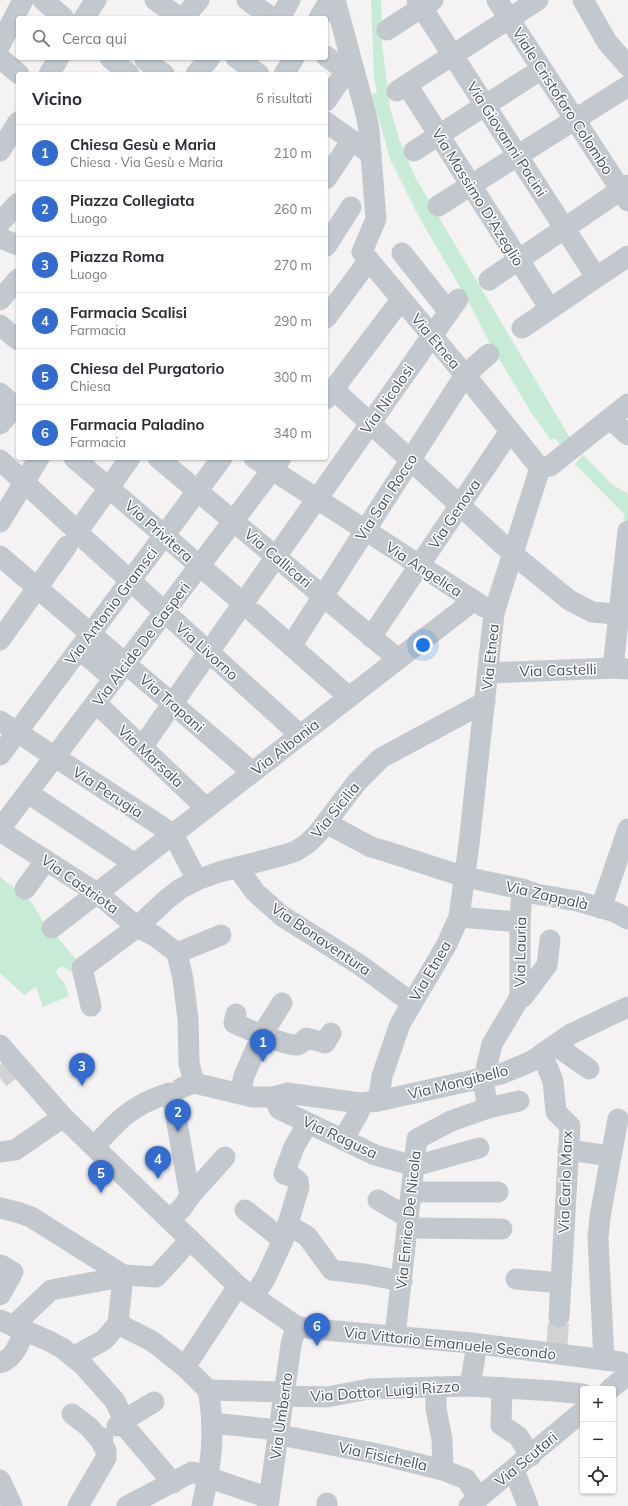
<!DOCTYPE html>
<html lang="it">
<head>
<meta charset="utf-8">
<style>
  body { margin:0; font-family:Mulish,sans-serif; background:#f7f7f7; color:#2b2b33 }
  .controls { position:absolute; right:12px; bottom:12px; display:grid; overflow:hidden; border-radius:4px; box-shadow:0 1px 3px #0004 }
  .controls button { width:36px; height:36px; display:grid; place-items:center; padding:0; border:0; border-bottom:1px solid #e1e1e2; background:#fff; color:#2b2b33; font:20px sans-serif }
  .you { position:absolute; left:423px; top:645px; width:14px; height:14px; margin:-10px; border:3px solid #fff; border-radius:50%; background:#1a73e8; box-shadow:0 0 0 6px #1a73e833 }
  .badge { display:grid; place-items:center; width:26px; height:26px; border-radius:50%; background:#316cce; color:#fff; font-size:13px; font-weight:700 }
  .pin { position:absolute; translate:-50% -33px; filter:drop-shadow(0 1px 2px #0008) }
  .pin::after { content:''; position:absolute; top:21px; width:14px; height:12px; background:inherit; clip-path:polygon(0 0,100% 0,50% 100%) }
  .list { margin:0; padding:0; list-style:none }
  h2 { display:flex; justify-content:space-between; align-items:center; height:52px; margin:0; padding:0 16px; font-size:17px }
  h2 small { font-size:13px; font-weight:400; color:#7c7c81 }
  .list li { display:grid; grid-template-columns:26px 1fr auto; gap:12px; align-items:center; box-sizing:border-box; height:56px; padding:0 16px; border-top:1px solid #e1e1e2 }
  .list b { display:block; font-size:15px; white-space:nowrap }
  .list p { margin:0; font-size:13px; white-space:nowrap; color:#7c7c81 }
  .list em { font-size:13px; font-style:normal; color:#7c7c81 }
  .icon { flex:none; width:22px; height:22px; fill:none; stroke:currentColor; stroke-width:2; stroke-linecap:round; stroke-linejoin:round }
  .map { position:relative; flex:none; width:628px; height:1506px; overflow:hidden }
  .search { position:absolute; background:#fff; box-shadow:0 1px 3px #0004; left:16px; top:16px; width:312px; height:44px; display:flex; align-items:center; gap:10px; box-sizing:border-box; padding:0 14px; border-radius:4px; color:#7c7c81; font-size:15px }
  .panel { position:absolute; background:#fff; box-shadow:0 1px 3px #0004; left:16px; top:72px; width:312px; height:388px; border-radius:4px }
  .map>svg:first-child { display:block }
  .green { fill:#c7ebd7 }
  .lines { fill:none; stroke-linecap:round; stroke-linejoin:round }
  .minor-tunnel { stroke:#d2d2d4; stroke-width:21; stroke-dasharray:21 10; stroke-linecap:butt }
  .minor { stroke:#c2c8ce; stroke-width:21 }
  .labels { text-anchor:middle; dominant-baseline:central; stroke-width:3; stroke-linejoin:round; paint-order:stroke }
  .street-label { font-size:15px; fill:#4c545d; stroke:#fff }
</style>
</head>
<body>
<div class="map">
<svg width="628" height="1506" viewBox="0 0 628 1506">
  <rect width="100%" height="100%" fill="#f4f2f2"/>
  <g class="green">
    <path d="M371 0H381L382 27H380L390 108 400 142 415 177 570 438 561 446 555 438 551 440 532 414 492 347 466 297 420 219 390 159 372 94 377 93 374 77Z"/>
    <path d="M583 455 613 485 628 494V523L623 519 625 515 575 464Z"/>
    <path d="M0 877 25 896 33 904 50 934 53 932 80 964 72 972 61 966 55 972 65 984 69 996 43 1007 36 987 24 995 0 973Z"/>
  </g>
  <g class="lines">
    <g class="minor-tunnel">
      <path d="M0 1078 10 1070"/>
      <path d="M557 1344 559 1317"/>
    </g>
    <g class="minor">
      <path d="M43 0 64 18"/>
      <path d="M155 0 180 18"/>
      <path d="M247 0 272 18"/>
      <path d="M335 0 366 114 369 130 376 219 362 252 465 375 540 468"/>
      <path d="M417 0 596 277"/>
      <path d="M497 0 628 201"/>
      <path d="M583 0 607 42 628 66"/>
      <path d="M84 18 96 0"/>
      <path d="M183 18 199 0"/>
      <path d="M280 18 290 0"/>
      <path d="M319 18 330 0"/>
      <path d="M387 30 433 0"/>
      <path d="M0 45 23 0"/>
      <path d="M326 56 342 68 343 76 326 101"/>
      <path d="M0 58 19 74"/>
      <path d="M110 58 129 74"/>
      <path d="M236 58 259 74"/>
      <path d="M145 60 164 74"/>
      <path d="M49 74 59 58"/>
      <path d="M196 74 210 58"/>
      <path d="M284 74 294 58"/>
      <path d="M407 85 550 309"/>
      <path d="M397 91 538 0"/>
      <path d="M326 122 371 154"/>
      <path d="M0 151 18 122"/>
      <path d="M414 151 542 69"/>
      <path d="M326 179 352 140"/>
      <path d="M438 206 628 86"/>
      <path d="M0 223 18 203"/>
      <path d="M0 238 18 245"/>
      <path d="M326 246 351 207"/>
      <path d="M402 253 449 312"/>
      <path d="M489 280 628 185"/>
      <path d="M0 300 18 279"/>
      <path d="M326 318 369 260"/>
      <path d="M0 325 18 340"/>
      <path d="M522 328 628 256"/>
      <path d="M333 389 513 554 569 600 592 612 628 615"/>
      <path d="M0 393 18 409"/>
      <path d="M326 399 401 300"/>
      <path d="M610 419 628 435"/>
      <path d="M0 424 18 404"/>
      <path d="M74 458 243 603"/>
      <path d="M158 458 398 659"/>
      <path d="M254 458 484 607"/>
      <path d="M0 460 76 530"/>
      <path d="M540 468 550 466 628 404"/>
      <path d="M317 499 458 299"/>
      <path d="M0 522 39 458"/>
      <path d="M83 524 130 458"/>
      <path d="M80 535 300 735"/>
      <path d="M0 556 252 772"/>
      <path d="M255 614 349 697"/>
      <path d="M371 637 510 431"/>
      <path d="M0 640 67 546"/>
      <path d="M291 646 465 375 489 354"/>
      <path d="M79 649 114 679"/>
      <path d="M613 668 628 531"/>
      <path d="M488 673 613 668 628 669"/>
      <path d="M96 703 206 808"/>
      <path d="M0 721 173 834 197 880"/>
      <path d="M142 747 311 507"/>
      <path d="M0 755 222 458"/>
      <path d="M28 793 135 864"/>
      <path d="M326 823 371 847 388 852 465 877 522 889 536 894 577 901 615 912 628 919"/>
      <path d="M0 829 281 458"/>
      <path d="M0 831 97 893 137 927 155 936 177 953"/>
      <path d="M237 867 255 892 282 916 360 965 412 1003"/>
      <path d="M25 889 46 860"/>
      <path d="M601 908 628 829"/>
      <path d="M459 917 520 922"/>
      <path d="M52 928 473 601"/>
      <path d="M177 953 183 979 188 1019 189 1063 194 1083 181 1088"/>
      <path d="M177 953 221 935"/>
      <path d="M520 997H523L547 965 550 940"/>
      <path d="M91 1006 82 968 137 927 166 900 180 889 197 880 219 872 284 855 296 851 308 843 318 833 357 782 381 758 485 702"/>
      <path d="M236 1014 234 1023C245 1028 286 1046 297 1045 301 1044 303 1041 307 1038L325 1043 331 1033"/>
      <path d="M0 1045 63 1117 238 1286 296 1326 313 1329 471 1343 621 1362 628 1368"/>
      <path d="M555 1045 589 1069"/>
      <path d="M542 1054 553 1081 556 1112 570 1126 559 1317"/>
      <path d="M194 1083 253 1097H274L287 1093 360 1103 378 1101 501 1074 532 1061 571 1034 628 1007"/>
      <path d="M240 1093 244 1076 262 1035 282 1003"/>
      <path d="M274 1097 279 1109 375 1155 415 1166 479 1148"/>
      <path d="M378 1101 382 1076 400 1024 447 944 459 917 469 844 494 613 540 468"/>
      <path d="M488 1108 519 1101"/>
      <path d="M343 1140 359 1112 360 1103"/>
      <path d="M94 1147C119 1119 132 1105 169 1093L173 1101 190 1196 182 1208 169 1219"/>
      <path d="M568 1150 611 1156 600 1217 598 1238 604 1360"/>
      <path d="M0 1152 15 1150 63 1117"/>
      <path d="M611 1156 618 1119"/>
      <path d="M412 1192H498"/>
      <path d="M190 1196 225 1157"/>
      <path d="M378 1200 409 1218"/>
      <path d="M0 1208 17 1212 31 1217 123 1275"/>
      <path d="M245 1210 283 1240"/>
      <path d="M288 1225 307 1236 332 1270 364 1274 402 1281"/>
      <path d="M408 1228 502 1229"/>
      <path d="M516 1279 561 1283"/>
      <path d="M0 1295 13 1272 1 1265"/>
      <path d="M253 1297 265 1279 283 1240 299 1187 298 1181 293 1177 284 1174 294 1147 308 1123"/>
      <path d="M0 1320 49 1341 62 1348 83 1365 115 1401 128 1430 173 1483"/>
      <path d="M118 1324 152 1341 185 1367 208 1390"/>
      <path d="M118 1324 123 1275"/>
      <path d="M13 1326 51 1290 111 1279 123 1275 156 1277 190 1240"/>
      <path d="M395 1336 417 1139 451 1121 488 1108 484 1086V1078L492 1044 520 997V922L522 889"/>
      <path d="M73 1357 104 1340 118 1324"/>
      <path d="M0 1363C14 1359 19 1343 25 1331"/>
      <path d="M185 1367 238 1286"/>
      <path d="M470 1386 477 1344"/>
      <path d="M436 1387V1409L442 1439 443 1470"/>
      <path d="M502 1388 501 1425 518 1436 531 1456"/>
      <path d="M610 1389 628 1375"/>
      <path d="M208 1390 284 1392"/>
      <path d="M283 1396 327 1397 369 1389 470 1386 554 1391 583 1394"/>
      <path d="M72 1414 89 1427 101 1441"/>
      <path d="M212 1423 278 1430 285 1436 378 1454 443 1470 466 1479 479 1498"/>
      <path d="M117 1426 124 1420 154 1402"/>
      <path d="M514 1470 528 1506"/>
      <path d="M0 1480 12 1506"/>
      <path d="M78 1506 106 1458V1451L101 1441 103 1438"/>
      <path d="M127 1506 192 1472 269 1498"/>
      <path d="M202 1506C211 1464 216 1433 208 1390"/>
      <path d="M268 1506 291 1345 296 1326"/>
      <path d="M327 1506V1503"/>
      <path d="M469 1506 583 1411"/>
    </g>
  </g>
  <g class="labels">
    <g class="street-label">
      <text transform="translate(563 101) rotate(57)">Viale Cristoforo Colombo</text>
      <text transform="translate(507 139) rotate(57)">Via Giovanni Pacini</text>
      <text transform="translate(478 197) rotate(58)">Via Massimo D'Azeglio</text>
      <text transform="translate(436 341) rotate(50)">Via Etnea</text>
      <text transform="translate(387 399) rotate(-55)">Via Nicolosi</text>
      <text transform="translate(386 497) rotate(-57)">Via San Rocco</text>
      <text transform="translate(454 514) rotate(-56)">Via Genova</text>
      <text transform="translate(159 531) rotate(41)">Via Privitera</text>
      <text transform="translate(278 558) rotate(40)">Via Callicari</text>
      <text transform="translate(424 569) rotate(33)">Via Angelica</text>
      <text transform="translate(111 606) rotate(-53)">Via Antonio Gramsci</text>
      <text transform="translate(141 644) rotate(-53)">Via Alcide De Gasperi</text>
      <text transform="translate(207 651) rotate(42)">Via Livorno</text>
      <text transform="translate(490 657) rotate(-84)">Via Etnea</text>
      <text transform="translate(558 670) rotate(-2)">Via Castelli</text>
      <text transform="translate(172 703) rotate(41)">Via Trapani</text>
      <text transform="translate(285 747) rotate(-38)">Via Albania</text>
      <text transform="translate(151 756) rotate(43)">Via Marsala</text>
      <text transform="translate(108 792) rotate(33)">Via Perugia</text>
      <text transform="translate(335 810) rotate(-51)">Via Sicilia</text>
      <text transform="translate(80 884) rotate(35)">Via Castriota</text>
      <text transform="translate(547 895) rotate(13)">Via Zappalà</text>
      <text transform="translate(321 939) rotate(34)">Via Bonaventura</text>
      <text transform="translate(520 952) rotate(-89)">Via Lauria</text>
      <text transform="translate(430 971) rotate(-60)">Via Etnea</text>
      <text transform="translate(458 1082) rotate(-14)">Via Mongibello</text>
      <text transform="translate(340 1137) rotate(25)">Via Ragusa</text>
      <text transform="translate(565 1182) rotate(-88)">Via Carlo Marx</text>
      <text transform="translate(408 1220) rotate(-84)">Via Enrico De Nicola</text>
      <text transform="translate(450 1343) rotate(6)">Via Vittorio Emanuele Secondo</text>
      <text transform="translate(385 1391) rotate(-4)">Via Dottor Luigi Rizzo</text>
      <text transform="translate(281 1416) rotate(-82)">Via Umberto</text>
      <text transform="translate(383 1456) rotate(12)">Via Fisichella</text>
      <text transform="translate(526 1459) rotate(-40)">Via Scutari</text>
    </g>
  </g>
</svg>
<div class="controls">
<button>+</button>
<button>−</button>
<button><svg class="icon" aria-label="locate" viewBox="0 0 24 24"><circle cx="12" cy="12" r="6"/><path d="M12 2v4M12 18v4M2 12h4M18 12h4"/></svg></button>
</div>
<div class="you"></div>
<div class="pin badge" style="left:263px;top:1062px">1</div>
<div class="pin badge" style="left:178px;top:1132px">2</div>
<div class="pin badge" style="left:82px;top:1086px">3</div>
<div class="pin badge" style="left:158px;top:1179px">4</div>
<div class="pin badge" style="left:101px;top:1193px">5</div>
<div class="pin badge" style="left:317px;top:1346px">6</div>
<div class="search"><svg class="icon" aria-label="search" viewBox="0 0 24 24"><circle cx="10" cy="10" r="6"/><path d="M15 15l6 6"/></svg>Cerca qui</div>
<section class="panel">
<h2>Vicino<small>6 risultati</small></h2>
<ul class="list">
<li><span class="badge">1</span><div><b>Chiesa Gesù e Maria</b><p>Chiesa · Via Gesù e Maria</p></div><em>210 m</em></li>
<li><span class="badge">2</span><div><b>Piazza Collegiata</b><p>Luogo</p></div><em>260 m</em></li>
<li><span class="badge">3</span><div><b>Piazza Roma</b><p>Luogo</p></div><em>270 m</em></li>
<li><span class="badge">4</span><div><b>Farmacia Scalisi</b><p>Farmacia</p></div><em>290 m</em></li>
<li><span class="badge">5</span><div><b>Chiesa del Purgatorio</b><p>Chiesa</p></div><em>300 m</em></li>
<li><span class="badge">6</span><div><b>Farmacia Paladino</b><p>Farmacia</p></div><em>340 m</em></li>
</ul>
</section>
</div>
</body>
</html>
